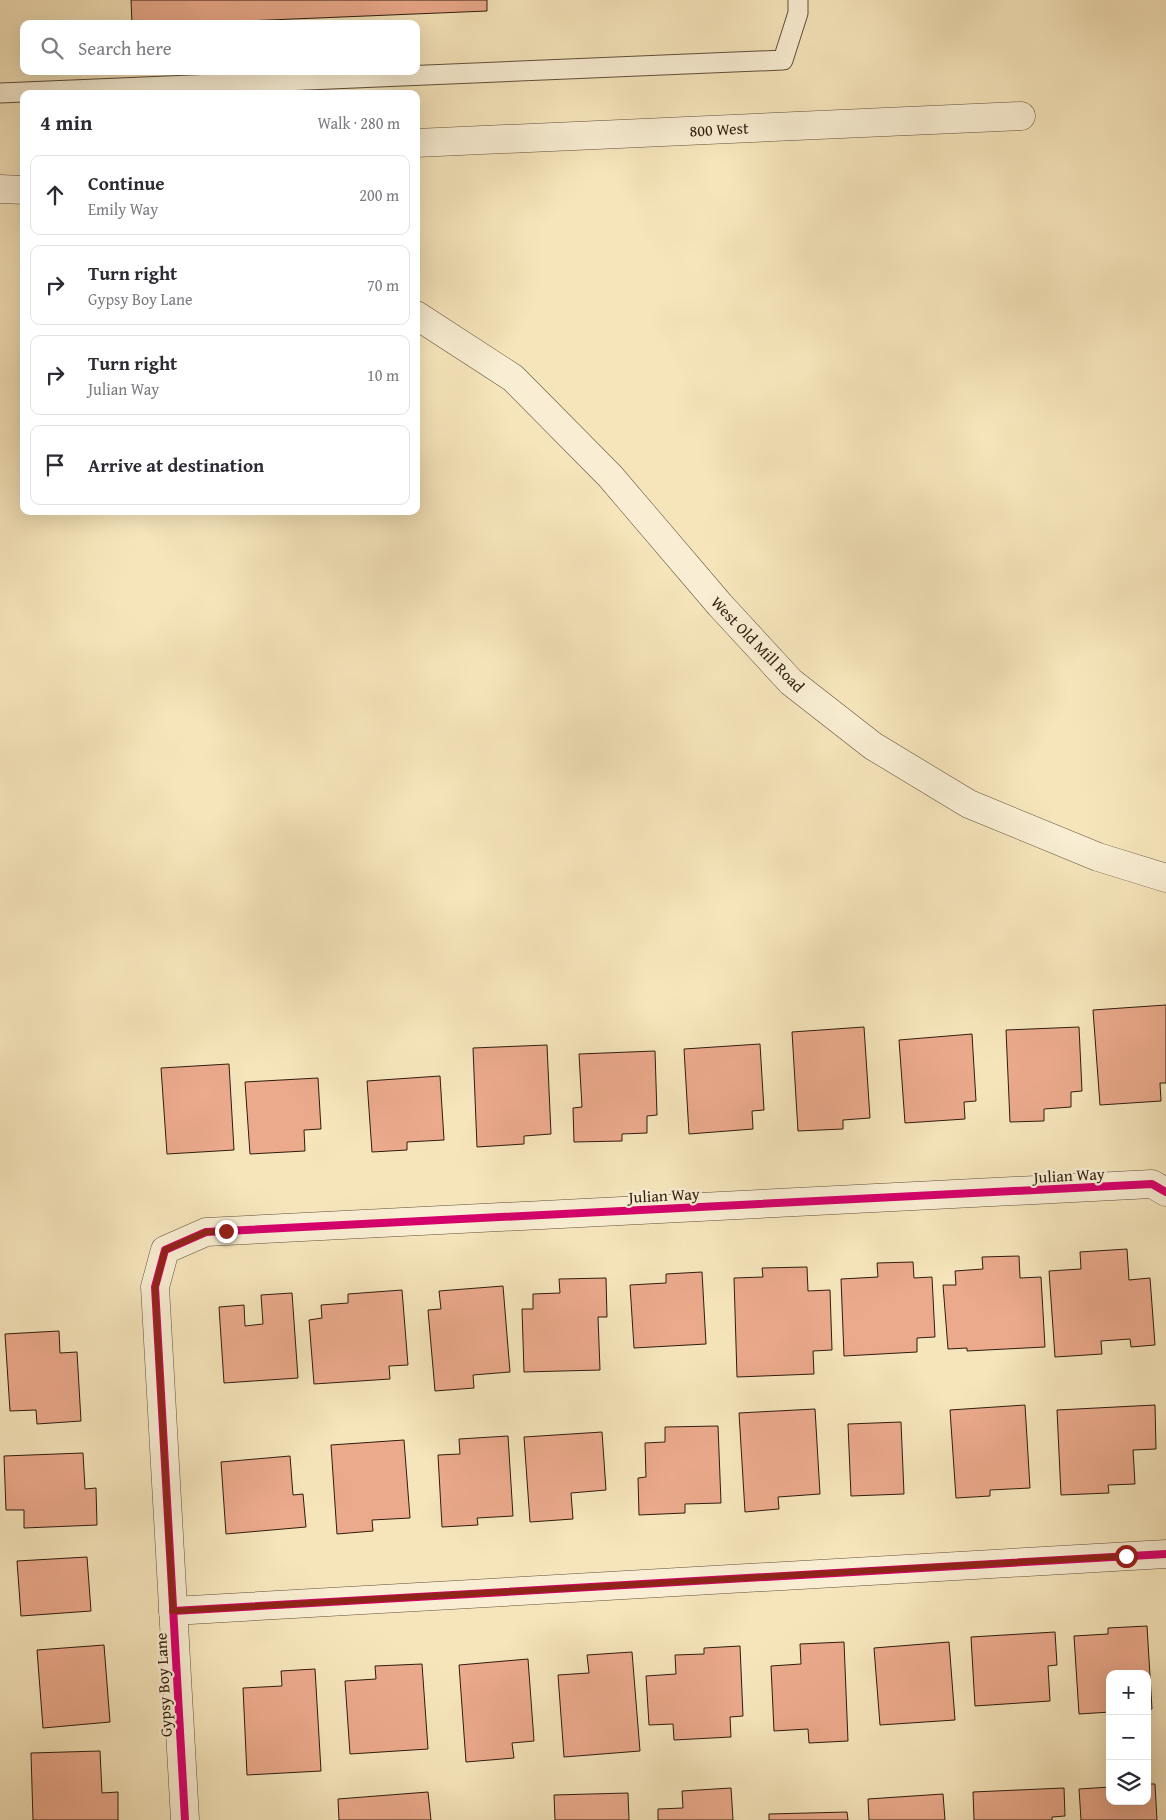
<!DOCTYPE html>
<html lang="en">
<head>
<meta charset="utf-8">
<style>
  body { margin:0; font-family:"Gentium Book Plus",serif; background:#f2f2f3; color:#2b2b33 }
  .controls { position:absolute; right:15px; bottom:15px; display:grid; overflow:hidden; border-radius:10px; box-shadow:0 5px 20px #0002 }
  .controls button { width:45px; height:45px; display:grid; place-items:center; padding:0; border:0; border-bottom:1px solid #e1e1e2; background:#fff; color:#2b2b33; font:25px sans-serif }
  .stop { position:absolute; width:15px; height:15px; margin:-11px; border:4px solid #8f2418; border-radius:50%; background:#fff }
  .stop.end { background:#8f2418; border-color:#fff; box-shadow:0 1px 5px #0008 }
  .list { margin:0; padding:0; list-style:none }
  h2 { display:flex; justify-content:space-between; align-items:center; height:65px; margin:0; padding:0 20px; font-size:21px }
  h2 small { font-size:16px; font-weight:400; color:#7c7c81 }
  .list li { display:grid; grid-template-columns:32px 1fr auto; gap:15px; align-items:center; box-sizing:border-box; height:80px; margin:0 10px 10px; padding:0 10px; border:1px solid #e1e1e2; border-radius:10px }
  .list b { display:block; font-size:19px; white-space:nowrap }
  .list p { margin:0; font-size:16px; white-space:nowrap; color:#7c7c81 }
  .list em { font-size:16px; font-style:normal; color:#7c7c81 }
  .icon { flex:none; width:28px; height:28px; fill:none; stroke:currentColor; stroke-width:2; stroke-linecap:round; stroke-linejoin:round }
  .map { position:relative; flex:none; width:1166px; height:1820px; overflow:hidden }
  .search { position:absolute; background:#fff; box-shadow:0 5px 20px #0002; left:20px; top:20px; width:400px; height:55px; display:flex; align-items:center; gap:12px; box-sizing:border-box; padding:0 18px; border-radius:10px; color:#7c7c81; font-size:19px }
  .panel { position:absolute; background:#fff; box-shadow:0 5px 20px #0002; left:20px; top:90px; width:400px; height:425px; border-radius:10px }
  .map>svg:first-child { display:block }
  .building { fill:#ebaa8c; stroke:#2f1c0e }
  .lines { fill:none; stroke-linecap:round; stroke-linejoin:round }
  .service-casing { stroke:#614e39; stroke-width:21 }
  .minor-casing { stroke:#614e39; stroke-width:29 }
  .tertiary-casing { stroke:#614e39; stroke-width:29 }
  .service { stroke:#f9eed3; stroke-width:19 }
  .minor { stroke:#f9eed3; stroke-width:28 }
  .tertiary { stroke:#f9eed3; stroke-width:28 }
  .cycleway-casing { stroke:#f9eed3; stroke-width:11 }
  .cycleway { stroke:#d6006c; stroke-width:8 }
  .route { stroke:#8f2418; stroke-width:6 }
  .labels { text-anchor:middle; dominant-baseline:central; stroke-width:4.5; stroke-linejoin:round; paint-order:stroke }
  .street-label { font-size:16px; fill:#2f1c0e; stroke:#f9eed3 }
</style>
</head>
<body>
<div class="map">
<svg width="1166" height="1820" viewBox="0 0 1166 1820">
  <rect width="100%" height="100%" fill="#f6e5bb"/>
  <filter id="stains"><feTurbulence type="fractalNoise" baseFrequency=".004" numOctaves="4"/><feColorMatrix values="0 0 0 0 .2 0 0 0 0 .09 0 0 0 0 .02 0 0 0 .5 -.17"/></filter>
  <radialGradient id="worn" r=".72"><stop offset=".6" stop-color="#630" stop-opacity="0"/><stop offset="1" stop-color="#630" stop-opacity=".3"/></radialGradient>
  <g class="building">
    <path d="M131 0H487V11L172 24H132Z"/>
    <path d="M1166 1005V1083H1160L1161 1101 1100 1105 1093 1010Z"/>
    <path d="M864 1027 870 1118 843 1120V1129L798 1131 792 1032Z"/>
    <path d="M1079 1027 1082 1091 1071 1092V1107L1044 1109V1121L1010 1122 1006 1030Z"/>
    <path d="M972 1034 976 1101 964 1102 965 1119 905 1123 899 1040Z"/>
    <path d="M760 1044 764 1110 752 1111 753 1129 689 1134 684 1049Z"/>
    <path d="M547 1045 551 1134 524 1136V1144L477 1147 473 1048Z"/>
    <path d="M655 1051 657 1115 647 1116V1133L622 1134V1141L574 1142 573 1108 582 1107 579 1054Z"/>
    <path d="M229 1064 234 1150 167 1154 161 1068Z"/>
    <path d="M440 1076 444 1140 407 1142V1150L372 1152 367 1081Z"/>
    <path d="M318 1078 321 1129 304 1130 305 1151 250 1154 245 1082Z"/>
    <path d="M1127 1249 1129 1280 1150 1278 1155 1345 1131 1347 1130 1339 1101 1341 1102 1354 1055 1357 1049 1271 1081 1269 1080 1252Z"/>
    <path d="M1019 1256 1020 1278 1041 1277 1045 1347 967 1351V1348L948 1349 943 1285H956L955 1271 983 1269 982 1257Z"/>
    <path d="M913 1262 914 1278 932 1277 935 1337 917 1338V1352L844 1356 841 1279 878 1277 877 1263Z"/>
    <path d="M807 1267 808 1291 830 1290 832 1350 813 1351 814 1374 737 1377 734 1278 763 1277 762 1268Z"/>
    <path d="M702 1272 706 1344 634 1348 630 1285 666 1283V1274Z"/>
    <path d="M606 1278 607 1317H598L600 1370 524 1372 522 1309H533V1294L560 1293 559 1279Z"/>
    <path d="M503 1286 510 1372 473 1375 474 1388 435 1391 428 1310 441 1309 439 1291Z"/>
    <path d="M402 1290 408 1365 389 1366 390 1379 314 1384 309 1320 322 1318 321 1305 348 1303V1294Z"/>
    <path d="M292 1293 298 1378 224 1383 219 1307 244 1305 245 1326 263 1324 261 1295Z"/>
    <path d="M59 1331 60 1353 77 1352 81 1421 37 1424 36 1410 10 1411 5 1334Z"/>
    <path d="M1025 1405 1030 1488 990 1490V1496L956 1498 950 1410Z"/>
    <path d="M1155 1405 1156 1449 1133 1450 1135 1484 1108 1485 1109 1493 1061 1495 1057 1410Z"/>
    <path d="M815 1409 820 1494 778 1497 779 1509 745 1512 739 1413Z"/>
    <path d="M901 1422 904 1494 851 1496 848 1424Z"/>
    <path d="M718 1426 721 1503 685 1504V1513L639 1515 638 1478 646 1477 645 1443 665 1442V1427Z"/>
    <path d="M602 1432 606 1490 571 1493 573 1519 530 1522 524 1437Z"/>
    <path d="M508 1436 513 1516 477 1518 478 1525 442 1527 438 1455 460 1454 459 1439Z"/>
    <path d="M404 1440 410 1518 372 1520 373 1531 337 1534 331 1445Z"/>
    <path d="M83 1453 85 1489 96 1488 97 1525 24 1528V1510H6L4 1456Z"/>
    <path d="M290 1456 293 1495 303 1494 306 1527 226 1534 221 1462Z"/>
    <path d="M87 1557 91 1611 21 1616 17 1561Z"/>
    <path d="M1147 1626 1152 1709 1147 1710V1674H1110V1712L1079 1714 1074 1636 1108 1634V1628Z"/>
    <path d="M1055 1632 1057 1665 1048 1666 1050 1701 975 1706 971 1637Z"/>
    <path d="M844 1642 848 1741 809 1743 808 1729 774 1731 771 1666 801 1664 800 1644Z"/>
    <path d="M949 1642 955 1720 880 1725 874 1648Z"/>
    <path d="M104 1645 110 1722 43 1728 37 1650Z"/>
    <path d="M740 1646 743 1716 730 1717 731 1737 674 1740 673 1724 649 1725 646 1676 676 1674 675 1655 704 1654V1648Z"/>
    <path d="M632 1652 640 1751 564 1757 558 1675 589 1673 587 1655Z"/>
    <path d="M528 1659 534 1741 512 1743 514 1758 466 1762 459 1665Z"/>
    <path d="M422 1664 428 1749 350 1754 345 1681 376 1679 375 1666Z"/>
    <path d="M315 1669 321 1771 247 1775 243 1688 282 1686 281 1671Z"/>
    <path d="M100 1751 102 1793 118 1792V1820H33L31 1753Z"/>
    <path d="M1147 1784H1155L1157 1820H1081L1079 1789 1110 1787V1801H1147Z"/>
    <path d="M731 1788 733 1820H658V1809L683 1808 682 1791Z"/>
    <path d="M1064 1788 1065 1816 1052 1817V1820H974L973 1792Z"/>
    <path d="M428 1792 431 1820H339L338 1799Z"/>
    <path d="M628 1793 629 1820H555L554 1795Z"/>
    <path d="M943 1794 945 1820H869L868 1799Z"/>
    <path d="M847 1812 848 1820H769V1814Z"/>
  </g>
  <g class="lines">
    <g class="service-casing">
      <path id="service" d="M0 93 783 60 798 13V0"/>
    </g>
    <g class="minor-casing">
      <g id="minor">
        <path d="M416 143 1021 116"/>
        <path d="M173 1611 1166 1554"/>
        <path d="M185 1820 155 1287 165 1250 206 1232 1152 1184 1166 1192"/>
      </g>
    </g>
    <g class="tertiary-casing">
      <g id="tertiary">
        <path d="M0 189 24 190"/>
        <path d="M416 315 513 378 610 476 720 605 791 682 873 746 969 804 1098 857 1166 878"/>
      </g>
    </g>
    <use href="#service" class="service"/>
    <use href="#minor" class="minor"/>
    <use href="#tertiary" class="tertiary"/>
    <g class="cycleway-casing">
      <g id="cycleway">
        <path d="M173 1611 1166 1554"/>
        <path d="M185 1820 155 1287 165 1250 206 1232 1152 1184 1166 1192"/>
      </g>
    </g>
    <use href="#cycleway" class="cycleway"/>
  </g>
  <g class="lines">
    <path class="route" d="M226 1231 206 1232 165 1250 155 1288 173 1611 1126 1556"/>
  </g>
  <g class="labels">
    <g class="street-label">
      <text transform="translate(719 129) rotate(-3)">800 West</text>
      <text transform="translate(758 644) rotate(46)">West Old Mill Road</text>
      <text transform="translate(1069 1175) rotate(-3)">Julian Way</text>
      <text transform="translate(664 1195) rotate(-3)">Julian Way</text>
      <text transform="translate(163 1685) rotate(-93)">Gypsy Boy Lane</text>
    </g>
  </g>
  <rect width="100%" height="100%" filter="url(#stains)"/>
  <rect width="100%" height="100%" fill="url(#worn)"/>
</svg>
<div class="controls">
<button>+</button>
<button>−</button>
<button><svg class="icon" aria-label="layers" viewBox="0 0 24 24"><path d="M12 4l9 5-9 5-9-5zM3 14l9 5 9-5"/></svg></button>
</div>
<div class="stop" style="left:1126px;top:1556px"></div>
<div class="stop end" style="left:226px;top:1231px"></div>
<div class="search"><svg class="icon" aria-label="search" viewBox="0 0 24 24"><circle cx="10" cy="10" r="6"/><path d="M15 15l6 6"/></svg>Search here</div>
<section class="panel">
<h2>4 min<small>Walk · 280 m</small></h2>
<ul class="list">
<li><svg class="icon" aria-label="ahead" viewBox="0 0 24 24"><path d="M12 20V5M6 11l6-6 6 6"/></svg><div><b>Continue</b><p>Emily Way</p></div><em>200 m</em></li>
<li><svg class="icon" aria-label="right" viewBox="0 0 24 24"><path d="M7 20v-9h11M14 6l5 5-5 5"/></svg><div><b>Turn right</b><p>Gypsy Boy Lane</p></div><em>70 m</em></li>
<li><svg class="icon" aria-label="right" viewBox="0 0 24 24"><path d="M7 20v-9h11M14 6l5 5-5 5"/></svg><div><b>Turn right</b><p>Julian Way</p></div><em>10 m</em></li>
<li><svg class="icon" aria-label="arrive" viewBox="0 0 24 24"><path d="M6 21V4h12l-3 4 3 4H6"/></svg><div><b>Arrive at destination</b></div></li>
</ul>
</section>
</div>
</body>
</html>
